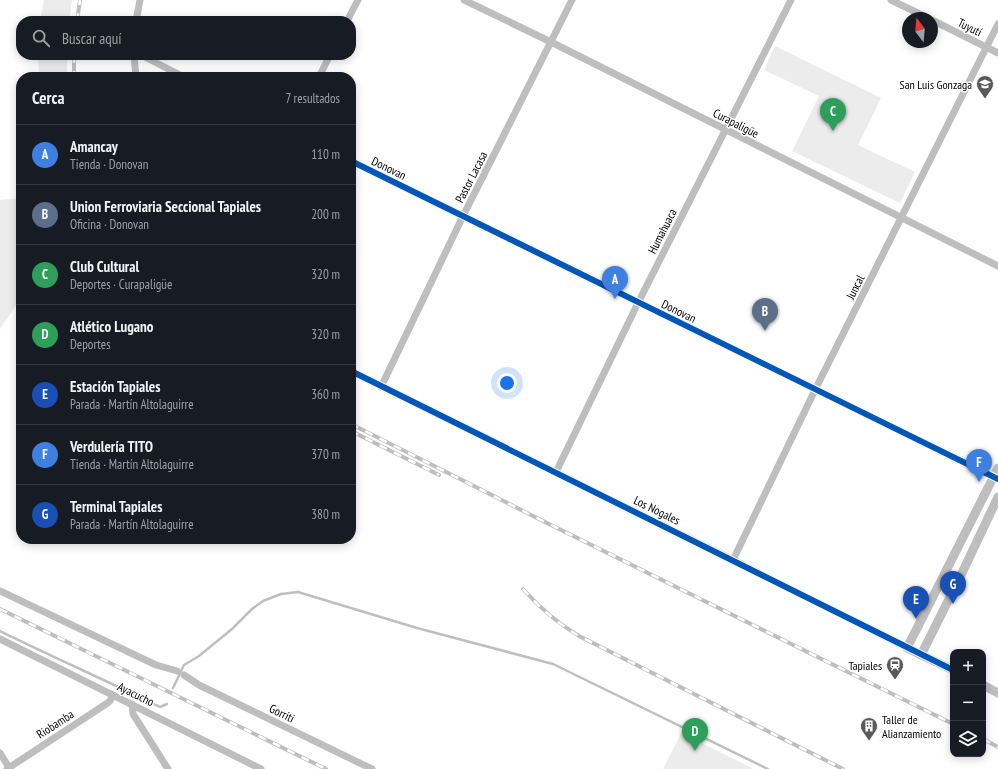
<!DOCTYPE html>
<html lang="es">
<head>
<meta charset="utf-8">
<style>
  body { margin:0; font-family:"PT Sans Narrow",sans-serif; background:#20242c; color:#f1f3f6 }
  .controls { position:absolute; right:12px; bottom:12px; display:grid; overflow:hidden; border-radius:8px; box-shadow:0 2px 10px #0003 }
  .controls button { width:36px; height:36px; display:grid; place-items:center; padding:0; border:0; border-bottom:1px solid #363941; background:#171b24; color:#f1f3f6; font:20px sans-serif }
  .compass { position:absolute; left:902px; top:12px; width:36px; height:36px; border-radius:50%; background:#171b24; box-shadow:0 2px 10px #0003; rotate:344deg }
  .you { position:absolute; left:507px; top:383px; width:14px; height:14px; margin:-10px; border:3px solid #fff; border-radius:50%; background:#1a73e8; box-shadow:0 0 0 6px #1a73e833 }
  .badge { display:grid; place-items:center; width:26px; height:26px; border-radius:50%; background:#b45309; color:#fff; font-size:13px; font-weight:700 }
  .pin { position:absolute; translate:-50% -33px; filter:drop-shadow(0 1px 2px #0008) }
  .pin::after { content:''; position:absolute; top:21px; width:14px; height:12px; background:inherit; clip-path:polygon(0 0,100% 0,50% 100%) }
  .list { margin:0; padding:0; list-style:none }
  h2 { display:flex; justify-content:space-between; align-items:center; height:52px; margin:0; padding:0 16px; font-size:17px }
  h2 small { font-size:13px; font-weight:400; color:#9ea1a6 }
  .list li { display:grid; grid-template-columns:26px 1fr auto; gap:12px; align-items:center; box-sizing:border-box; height:60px; padding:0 16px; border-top:1px solid #363941 }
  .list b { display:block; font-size:15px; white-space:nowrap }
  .list p { margin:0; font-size:13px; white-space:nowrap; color:#9ea1a6 }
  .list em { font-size:13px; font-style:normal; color:#9ea1a6 }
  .icon { flex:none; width:22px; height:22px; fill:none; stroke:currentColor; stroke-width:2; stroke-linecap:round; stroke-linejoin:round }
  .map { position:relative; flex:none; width:998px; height:769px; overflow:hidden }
  .search { position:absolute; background:#171b24; box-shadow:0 2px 10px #0003; left:16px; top:16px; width:340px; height:44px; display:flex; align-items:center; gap:10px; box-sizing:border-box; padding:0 14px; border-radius:16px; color:#9ea1a6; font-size:15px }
  .panel { position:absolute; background:#171b24; box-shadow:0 2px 10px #0003; left:16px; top:72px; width:340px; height:472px; border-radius:16px }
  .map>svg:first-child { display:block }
  .green { fill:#ececec }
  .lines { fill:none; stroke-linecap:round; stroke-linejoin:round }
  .stream { stroke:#bfbfbf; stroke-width:2.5 }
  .minor { stroke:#bebebe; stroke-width:7 }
  .tertiary { stroke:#bebebe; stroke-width:9 }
  .rail-casing { stroke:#bebebe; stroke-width:4 }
  .rail { stroke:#fff; stroke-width:2.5; stroke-dasharray:8; stroke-linecap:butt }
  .cycleway-casing { stroke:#fff; stroke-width:8 }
  .cycleway { stroke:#0057b8; stroke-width:6 }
  .labels { text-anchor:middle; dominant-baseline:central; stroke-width:3; stroke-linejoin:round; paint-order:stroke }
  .street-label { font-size:12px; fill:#000; stroke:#fff }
  .poi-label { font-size:12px; fill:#000; stroke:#fff; text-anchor:end }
</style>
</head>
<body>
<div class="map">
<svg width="998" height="769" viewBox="0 0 998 769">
  <rect width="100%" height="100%" fill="#fff"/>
  <g class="green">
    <path d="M44 0H72L69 21H40Z"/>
    <path d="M775 46 881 98 858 145 915 172 900 203 792 151 819 96 764 70Z"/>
    <path d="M38 55H67V77H39Z"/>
    <path d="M21 198V298L0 329V200Z"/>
    <path d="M681 733 754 769H663Z"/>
  </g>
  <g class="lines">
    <g class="stream">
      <path d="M0 631C53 657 107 681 160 707L167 704"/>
      <path d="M173 688 184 665 199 656 232 629 252 609 263 601 281 594 298 592 417 628 553 664 768 769"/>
    </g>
    <g class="minor">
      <path d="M464 0 551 42 998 266"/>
      <path d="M891 0 928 18"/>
      <path d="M932 20 998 53"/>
      <path d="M136 21 140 0"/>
      <path d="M347 21 358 0"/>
      <path d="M134 55 136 77"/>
      <path d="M141 55 184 77"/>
      <path d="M319 77 330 55"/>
      <path d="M351 161 998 479"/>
      <path d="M351 371 733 560 907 648"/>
      <path d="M381 387 463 216 572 0"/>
      <path d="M556 472 638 303 791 0"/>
      <path d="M733 560 815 390 998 24"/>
      <path d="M0 591 156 665 177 671"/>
      <path d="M0 639 261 769"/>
      <path d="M184 675 199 685 372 769"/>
      <path d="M132 704 133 714 168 769"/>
      <path d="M0 753 10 769"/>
      <path d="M7 769 106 704 110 701 113 695"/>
    </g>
    <g class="tertiary">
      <path d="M921 655 962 573 998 497"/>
      <path d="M953 670 907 648 998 468"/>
      <path d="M983 685 998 693"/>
    </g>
    <g class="rail-casing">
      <g id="rail">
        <path d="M77 21 80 0"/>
        <path d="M74 55V77"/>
        <path d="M351 424 539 519 953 724"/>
        <path d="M351 431 439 475"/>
        <path d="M523 589C540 608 557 623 579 636L843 769"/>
        <path d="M0 609 326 769"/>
        <path d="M983 739 998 747"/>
      </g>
    </g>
    <use href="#rail" class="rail"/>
    <g class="cycleway-casing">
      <g id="cycleway">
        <path d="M351 161 998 479"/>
        <path d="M351 371 953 670"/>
      </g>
    </g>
    <use href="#cycleway" class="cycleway"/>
  </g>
  <defs>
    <g id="school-pin" transform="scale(0.9)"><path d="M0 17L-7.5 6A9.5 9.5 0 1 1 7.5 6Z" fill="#595959" stroke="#fff"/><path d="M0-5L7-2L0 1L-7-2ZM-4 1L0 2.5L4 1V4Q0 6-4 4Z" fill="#fff"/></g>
    <g id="station-pin" transform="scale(0.9)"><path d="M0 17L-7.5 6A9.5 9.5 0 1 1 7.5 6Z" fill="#595959" stroke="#fff"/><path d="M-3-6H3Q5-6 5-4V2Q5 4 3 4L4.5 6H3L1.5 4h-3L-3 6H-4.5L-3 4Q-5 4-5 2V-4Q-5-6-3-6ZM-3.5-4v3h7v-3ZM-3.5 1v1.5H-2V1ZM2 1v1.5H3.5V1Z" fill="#fff"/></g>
    <g id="building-pin" transform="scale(0.9)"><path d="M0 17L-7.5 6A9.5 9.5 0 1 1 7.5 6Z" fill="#595959" stroke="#fff"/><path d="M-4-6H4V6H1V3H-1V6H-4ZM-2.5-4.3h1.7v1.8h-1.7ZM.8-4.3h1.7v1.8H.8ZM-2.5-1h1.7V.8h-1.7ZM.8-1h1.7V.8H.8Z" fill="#fff"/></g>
  </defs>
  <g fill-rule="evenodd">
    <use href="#school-pin" x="985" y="84"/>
    <use href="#station-pin" x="895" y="665"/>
    <use href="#building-pin" x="869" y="726"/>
  </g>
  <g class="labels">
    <g class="street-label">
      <text transform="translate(970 27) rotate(26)">Tuyutí</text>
      <text transform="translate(736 123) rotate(27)">Curapaligüe</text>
      <text transform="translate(389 168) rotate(26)">Donovan</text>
      <text transform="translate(471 177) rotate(-63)">Pastor Lacasa</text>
      <text transform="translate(662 231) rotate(-63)">Humahuaca</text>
      <text transform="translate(855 287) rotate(-63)">Juncal</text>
      <text transform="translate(679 311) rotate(26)">Donovan</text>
      <text transform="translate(657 510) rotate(26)">Los Nogales</text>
      <text transform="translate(136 694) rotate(26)">Ayacucho</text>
      <text transform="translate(282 713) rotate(26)">Gorriti</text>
      <text transform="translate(55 724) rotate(-33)">Riobamba</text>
    </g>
    <g class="poi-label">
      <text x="972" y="84">San Luis Gonzaga</text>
      <text x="882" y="665">Tapiales</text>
      <text x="882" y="719" text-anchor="start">Taller de<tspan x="882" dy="14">Alianzamiento</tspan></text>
    </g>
  </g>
</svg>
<div class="controls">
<button>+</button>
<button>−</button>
<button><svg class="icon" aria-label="layers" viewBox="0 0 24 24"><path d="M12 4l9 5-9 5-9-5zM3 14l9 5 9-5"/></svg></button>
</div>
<svg class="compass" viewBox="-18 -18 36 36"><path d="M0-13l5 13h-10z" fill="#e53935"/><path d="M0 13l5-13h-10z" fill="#9ea1a6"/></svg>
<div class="you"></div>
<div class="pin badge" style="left:615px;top:299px;background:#3f7fe0">A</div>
<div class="pin badge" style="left:765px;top:331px;background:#5c6f8a">B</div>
<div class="pin badge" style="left:833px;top:131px;background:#2e9e5b">C</div>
<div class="pin badge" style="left:695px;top:751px;background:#2e9e5b">D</div>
<div class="pin badge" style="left:916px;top:619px;background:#1a4fb4">E</div>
<div class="pin badge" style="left:979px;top:482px;background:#3f7fe0">F</div>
<div class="pin badge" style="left:953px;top:604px;background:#1a4fb4">G</div>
<div class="search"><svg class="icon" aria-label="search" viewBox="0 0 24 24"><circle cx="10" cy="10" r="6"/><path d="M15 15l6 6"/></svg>Buscar aquí</div>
<section class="panel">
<h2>Cerca<small>7 resultados</small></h2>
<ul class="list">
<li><span class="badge" style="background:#3f7fe0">A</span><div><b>Amancay</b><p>Tienda · Donovan</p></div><em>110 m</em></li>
<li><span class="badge" style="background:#5c6f8a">B</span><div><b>Union Ferroviaria Seccional Tapiales</b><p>Oficina · Donovan</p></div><em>200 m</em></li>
<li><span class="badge" style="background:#2e9e5b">C</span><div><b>Club Cultural</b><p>Deportes · Curapaligüe</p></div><em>320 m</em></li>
<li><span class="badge" style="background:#2e9e5b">D</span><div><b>Atlético Lugano</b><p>Deportes</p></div><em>320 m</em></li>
<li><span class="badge" style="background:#1a4fb4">E</span><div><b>Estación Tapiales</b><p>Parada · Martín Altolaguirre</p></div><em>360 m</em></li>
<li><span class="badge" style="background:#3f7fe0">F</span><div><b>Verdulería TITO</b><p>Tienda · Martín Altolaguirre</p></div><em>370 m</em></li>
<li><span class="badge" style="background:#1a4fb4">G</span><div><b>Terminal Tapiales</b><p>Parada · Martín Altolaguirre</p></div><em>380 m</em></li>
</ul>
</section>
</div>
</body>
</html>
